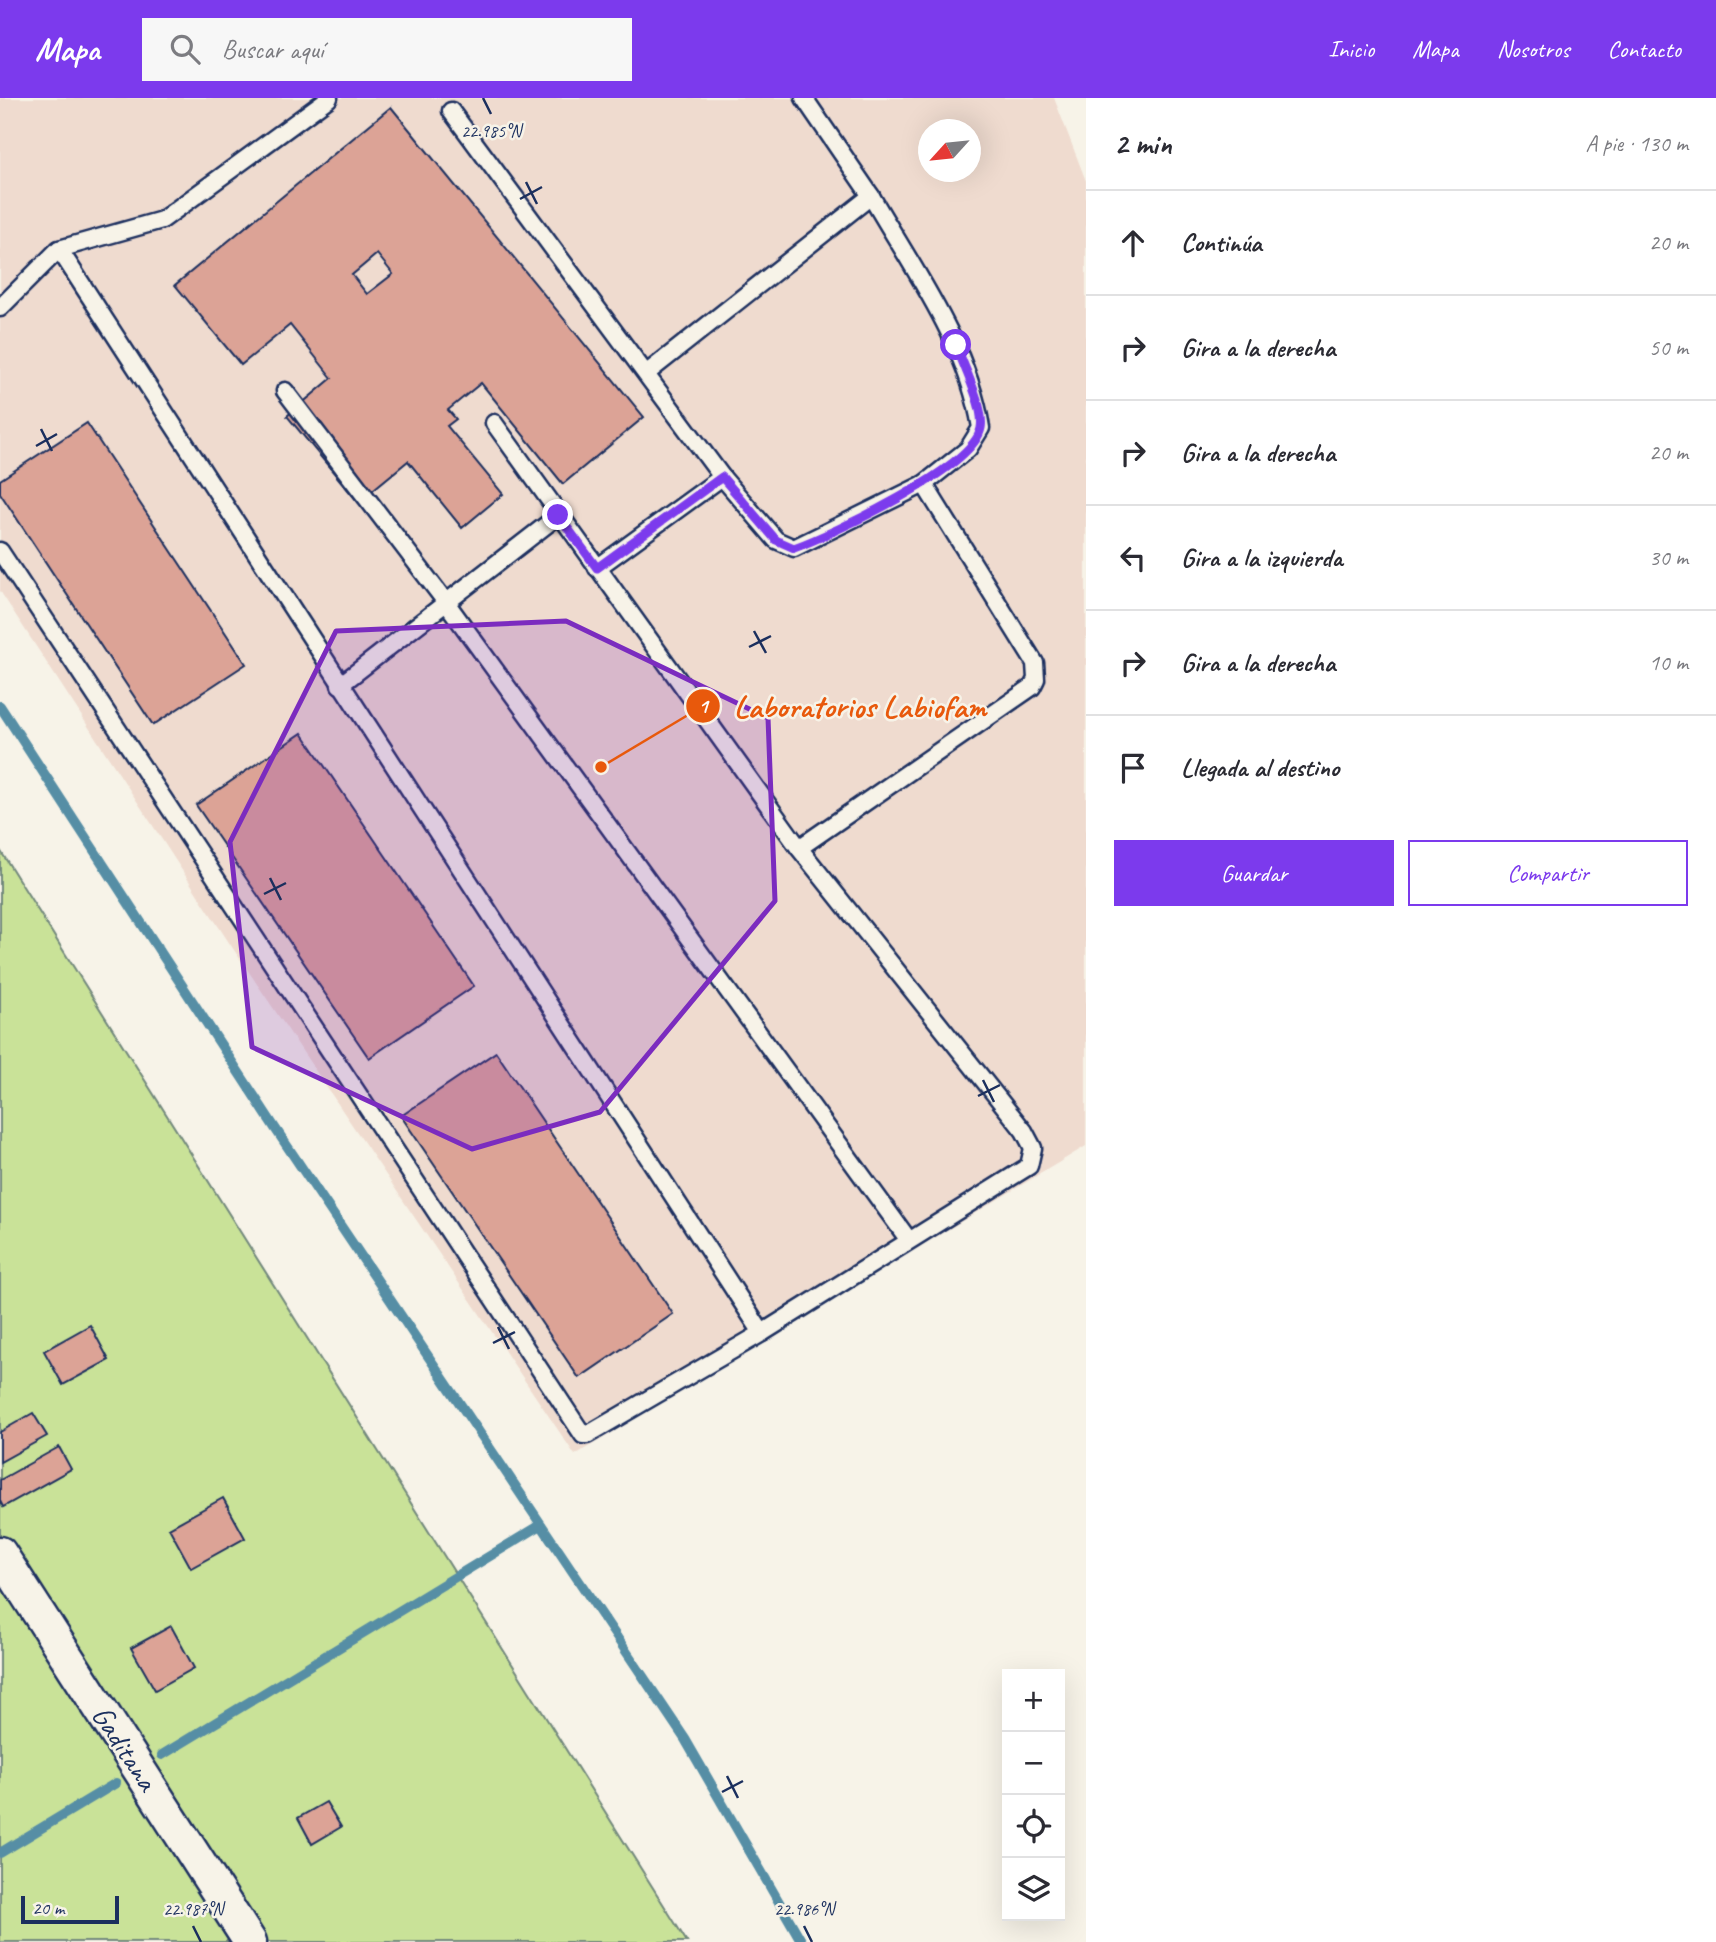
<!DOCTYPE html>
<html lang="es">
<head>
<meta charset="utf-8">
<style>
  body { margin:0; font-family:Caveat,sans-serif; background:#f7f7f7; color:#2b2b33 }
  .controls { position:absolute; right:21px; bottom:21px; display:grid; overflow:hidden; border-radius:0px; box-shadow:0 7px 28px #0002 }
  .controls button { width:63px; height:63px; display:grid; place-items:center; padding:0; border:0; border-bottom:2px solid #e1e1e2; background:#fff; color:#2b2b33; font:35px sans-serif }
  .compass { position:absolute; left:918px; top:21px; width:63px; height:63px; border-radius:50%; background:#fff; box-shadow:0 7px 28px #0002; rotate:243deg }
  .scale { position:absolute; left:21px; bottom:18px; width:98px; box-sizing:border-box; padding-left:7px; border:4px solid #1b2f5e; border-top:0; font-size:19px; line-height:24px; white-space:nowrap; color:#1b2f5e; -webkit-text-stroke:5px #f7f3e8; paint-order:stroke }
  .stop { position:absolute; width:21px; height:21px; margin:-16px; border:5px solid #7c3aed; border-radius:50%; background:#fff }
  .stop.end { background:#7c3aed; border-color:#fff; box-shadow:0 2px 7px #0008 }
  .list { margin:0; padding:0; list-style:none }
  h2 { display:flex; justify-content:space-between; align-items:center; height:91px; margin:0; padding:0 28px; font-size:30px }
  h2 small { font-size:23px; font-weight:400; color:#7c7c81 }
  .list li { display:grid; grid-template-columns:46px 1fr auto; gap:21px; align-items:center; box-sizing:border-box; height:105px; padding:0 28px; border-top:2px solid #e1e1e2 }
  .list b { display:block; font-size:26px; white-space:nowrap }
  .list em { font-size:23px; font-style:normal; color:#7c7c81 }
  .actions { display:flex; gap:14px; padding:21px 28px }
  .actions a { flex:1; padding:16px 0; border:2px solid #7c3aed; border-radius:0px; text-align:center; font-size:24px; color:#7c3aed }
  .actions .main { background:#7c3aed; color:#fff }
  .icon { flex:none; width:38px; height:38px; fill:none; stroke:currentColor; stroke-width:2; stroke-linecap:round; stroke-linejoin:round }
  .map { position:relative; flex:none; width:1086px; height:1844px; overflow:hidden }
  header { display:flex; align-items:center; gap:42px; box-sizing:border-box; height:98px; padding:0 35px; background:#7c3aed; color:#fff }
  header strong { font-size:33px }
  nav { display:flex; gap:38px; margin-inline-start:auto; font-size:24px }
  .search { width:490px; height:63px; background:#f7f7f7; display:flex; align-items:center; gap:18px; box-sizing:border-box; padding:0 24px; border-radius:0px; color:#7c7c81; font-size:26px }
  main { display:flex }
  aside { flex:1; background:#fff }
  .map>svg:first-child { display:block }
  .built { fill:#efdbcf; fill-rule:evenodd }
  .green { fill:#c9e298; stroke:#72887b; stroke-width:2 }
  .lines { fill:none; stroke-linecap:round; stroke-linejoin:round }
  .stream { stroke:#568ea5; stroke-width:10 }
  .building { fill:#dca396; stroke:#1b2f5e; stroke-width:2; fill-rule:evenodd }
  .lane-casing { stroke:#1b2f5e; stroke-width:21 }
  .street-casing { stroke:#1b2f5e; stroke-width:37 }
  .lane { stroke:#f7f3e8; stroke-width:16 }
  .street { stroke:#f7f3e8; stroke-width:32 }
  .route { stroke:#7c3aed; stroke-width:9 }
  .marked { fill:#7b2cbf; fill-opacity:0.2; stroke:#7b2cbf; stroke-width:5; stroke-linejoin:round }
  .ticks { fill:none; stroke:#1b2f5e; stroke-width:2.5 }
  .labels { text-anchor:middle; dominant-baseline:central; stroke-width:5; stroke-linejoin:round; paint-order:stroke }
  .street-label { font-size:30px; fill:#1b2f5e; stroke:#f7f3e8 }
  .ticks-label { font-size:18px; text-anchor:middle; fill:#1b2f5e; stroke:#f7f3e8; stroke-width:5; stroke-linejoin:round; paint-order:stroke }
  .leader { fill:none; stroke:#e8590c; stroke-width:2.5 }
  .callout-dot { fill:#e8590c; stroke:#f7f3e8; stroke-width:2.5 }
  .mark-label { font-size:21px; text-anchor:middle; font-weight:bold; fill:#fff }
  .callout-label { font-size:32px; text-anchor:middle; font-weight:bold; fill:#e8590c; stroke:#f7f3e8; stroke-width:5; stroke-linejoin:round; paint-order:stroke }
</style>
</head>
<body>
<header>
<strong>Mapa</strong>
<div class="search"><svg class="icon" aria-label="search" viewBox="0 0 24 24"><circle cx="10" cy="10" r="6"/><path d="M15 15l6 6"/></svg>Buscar aquí</div>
<nav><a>Inicio</a><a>Mapa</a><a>Nosotros</a><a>Contacto</a></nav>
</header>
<main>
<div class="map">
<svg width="1086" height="1844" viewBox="0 0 1086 1844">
  <rect width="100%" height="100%" fill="#f7f3e8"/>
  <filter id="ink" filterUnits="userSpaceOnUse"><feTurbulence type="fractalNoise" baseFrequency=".0143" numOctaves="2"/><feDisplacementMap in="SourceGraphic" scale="14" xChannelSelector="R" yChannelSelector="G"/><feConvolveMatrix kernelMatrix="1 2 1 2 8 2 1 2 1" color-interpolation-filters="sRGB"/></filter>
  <g filter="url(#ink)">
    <path class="built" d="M0 0H1054L1086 83V1048L575 1357 230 846 0 493ZM928 32H970V74H928Z"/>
    <path class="green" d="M0 752 687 1844H0Z"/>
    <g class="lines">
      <g class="stream">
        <path d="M0 608 275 1030 685 1641 802 1844"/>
        <path d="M162 1657 541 1427"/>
        <path d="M0 1755 116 1685"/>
      </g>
    </g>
    <g class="building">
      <path d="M391 9 644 319 563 386 481 285 448 312 456 321 447 328 503 396 462 430 408 363 358 404 287 318 332 280 290 227 241 267 175 187ZM377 156 393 176 367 196 352 177Z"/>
      <path d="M87 325 246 566 153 627 0 395V382Z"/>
      <path d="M302 635 474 888 369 960 196 707Z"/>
      <path d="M496 954 673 1216 579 1280 401 1018Z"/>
      <path d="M90 1227 109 1262 63 1287 44 1253Z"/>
      <path d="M33 1315 47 1338 0 1364V1334Z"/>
      <path d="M59 1349 71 1371 3 1409 0 1403V1382Z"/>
      <path d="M223 1400 245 1440 191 1470 169 1430Z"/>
      <path d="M171 1528 194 1570 155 1592 131 1550Z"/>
      <path d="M326 1704 341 1729 312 1746 298 1720Z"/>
    </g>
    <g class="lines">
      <g class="lane-casing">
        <g id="lane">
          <path d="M451 13 722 379 776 442 794 450 924 386 1035 565 1036 581 1032 589 799 750"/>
          <path d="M871 98C913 171 968 246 981 330L968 351 924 386"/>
          <path d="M59 151 762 1235"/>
          <path d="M0 210 59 151 162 122 329 0"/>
          <path d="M647 275 871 98 804 0"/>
          <path d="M285 293 445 503 908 1141"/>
          <path d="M0 453 583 1337H587L762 1235 1029 1068 1033 1050 1024 1033 799 750 494 325"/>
          <path d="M597 470 722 379"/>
          <path d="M340 587 559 417"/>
        </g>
      </g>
      <g class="street-casing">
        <path id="street" d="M0 1455 250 1844"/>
      </g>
      <use href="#lane" class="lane"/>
      <use href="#street" class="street"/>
    </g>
  </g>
  <g class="lines" filter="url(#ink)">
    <path class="route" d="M558 417 597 470 722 379 776 442 794 450C832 436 974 370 981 330 985 310 963 267 956 247"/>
  </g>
  <path class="marked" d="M566 523 768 620 775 803 600 1014 472 1051 252 949 230 744 336 533Z"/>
  <path class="ticks" d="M483 0 491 16M526 84 537 106M520 101 542 89M41 331 52 353M36 348 57 336M754 533 766 555M749 549 771 538M270 780 281 802M264 796 286 785M983 982 994 1004M978 998 1000 987M498 1229 509 1251M493 1245 515 1234M727 1678 738 1700M722 1694 743 1683M193 1828 201 1844M804 1828 812 1844"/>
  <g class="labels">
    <g class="street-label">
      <text transform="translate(125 1650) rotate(57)">Gaditana</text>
    </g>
  </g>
  <g class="ticks-label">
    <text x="491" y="39">22.985°N</text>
    <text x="193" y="1817">22.987°N</text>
    <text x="804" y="1817">22.986°N</text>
  </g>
  <path class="leader" d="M601 669L703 608"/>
  <g class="callout-dot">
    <circle cx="601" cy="669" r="7"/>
    <circle cx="703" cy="608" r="18"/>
  </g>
  <g class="mark-label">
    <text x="703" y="615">1</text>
  </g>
  <g class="callout-label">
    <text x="860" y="619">Laboratorios Labiofam</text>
  </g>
</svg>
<div class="controls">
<button>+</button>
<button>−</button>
<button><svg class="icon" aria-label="locate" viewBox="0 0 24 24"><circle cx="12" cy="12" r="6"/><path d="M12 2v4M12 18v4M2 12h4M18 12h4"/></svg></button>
<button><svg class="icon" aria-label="layers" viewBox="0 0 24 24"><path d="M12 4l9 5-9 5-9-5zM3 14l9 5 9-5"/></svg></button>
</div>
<svg class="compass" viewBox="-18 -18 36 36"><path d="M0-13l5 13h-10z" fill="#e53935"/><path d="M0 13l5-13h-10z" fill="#7c7c81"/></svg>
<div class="scale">20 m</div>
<div class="stop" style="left:956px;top:247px"></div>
<div class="stop end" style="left:558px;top:417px"></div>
</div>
<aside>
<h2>2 min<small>A pie · 130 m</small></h2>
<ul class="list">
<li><svg class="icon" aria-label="ahead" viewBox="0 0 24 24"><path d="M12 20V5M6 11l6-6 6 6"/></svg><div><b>Continúa</b></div><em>20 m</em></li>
<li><svg class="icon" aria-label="right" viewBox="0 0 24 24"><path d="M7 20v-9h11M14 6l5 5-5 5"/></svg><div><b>Gira a la derecha</b></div><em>50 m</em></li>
<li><svg class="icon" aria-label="right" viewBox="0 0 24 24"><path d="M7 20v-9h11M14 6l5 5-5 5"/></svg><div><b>Gira a la derecha</b></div><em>20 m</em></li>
<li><svg class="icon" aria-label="left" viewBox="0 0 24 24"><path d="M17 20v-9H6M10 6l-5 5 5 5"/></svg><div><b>Gira a la izquierda</b></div><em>30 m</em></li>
<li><svg class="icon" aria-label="right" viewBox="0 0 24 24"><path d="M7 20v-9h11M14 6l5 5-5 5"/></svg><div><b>Gira a la derecha</b></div><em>10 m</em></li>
<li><svg class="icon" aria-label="arrive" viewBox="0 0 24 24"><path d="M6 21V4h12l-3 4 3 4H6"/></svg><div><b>Llegada al destino</b></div></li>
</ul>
<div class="actions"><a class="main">Guardar</a><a>Compartir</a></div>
</aside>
</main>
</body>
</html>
